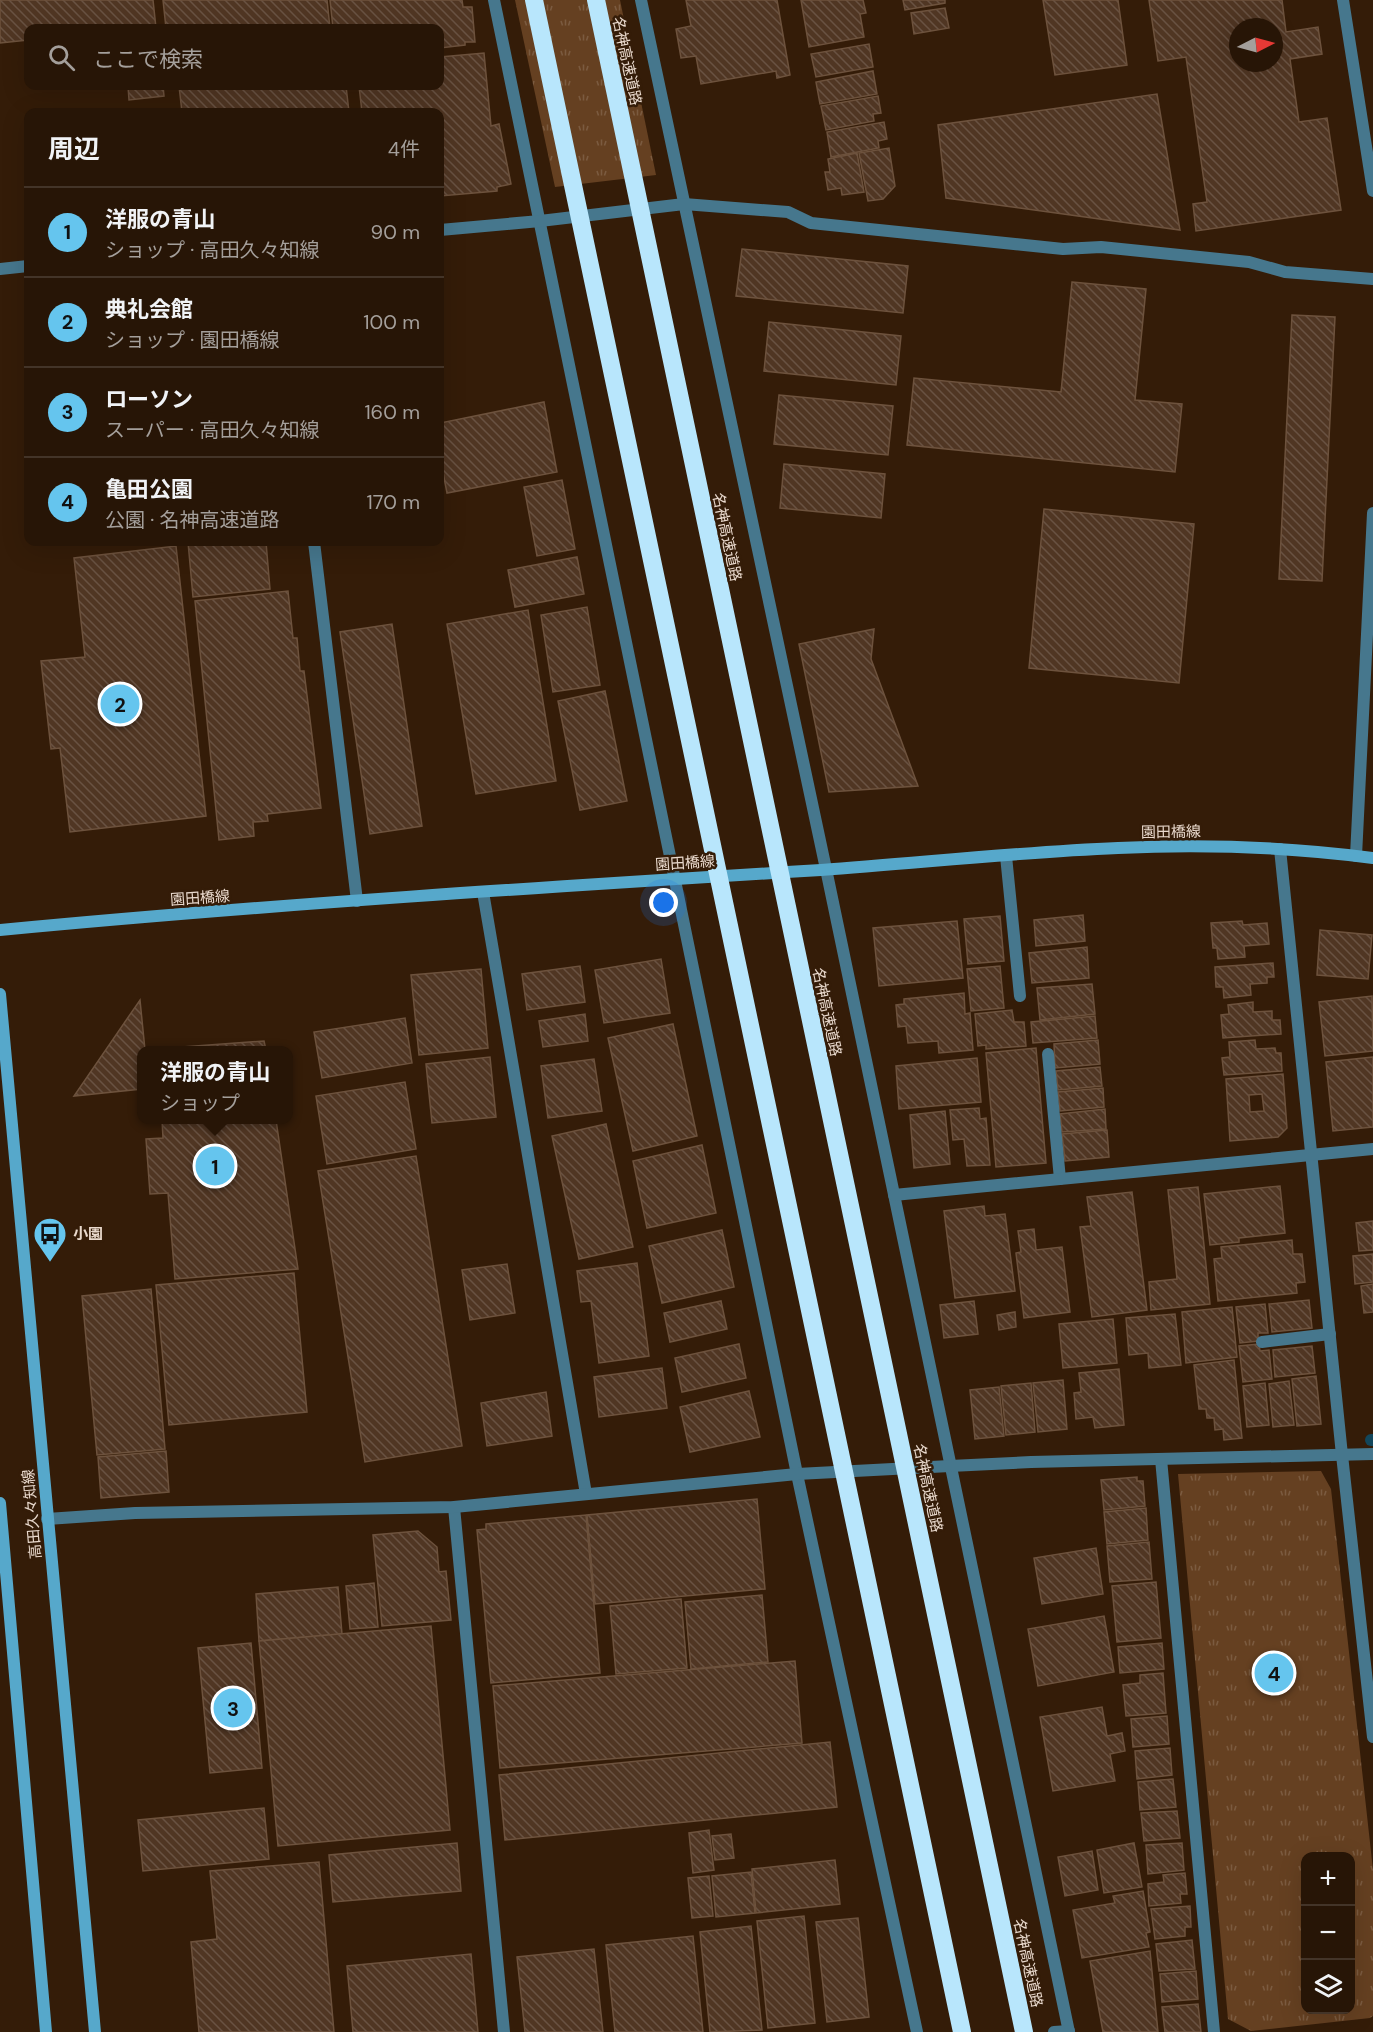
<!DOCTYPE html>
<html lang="ja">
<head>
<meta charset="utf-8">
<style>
  body { margin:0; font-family:"DM Sans","Noto Sans JP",sans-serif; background:#332214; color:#f1f3f6 }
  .controls { position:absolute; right:18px; bottom:18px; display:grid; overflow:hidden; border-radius:12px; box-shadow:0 6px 24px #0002 }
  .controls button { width:54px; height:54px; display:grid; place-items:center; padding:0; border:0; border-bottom:2px solid #433428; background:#271506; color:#f1f3f6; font:30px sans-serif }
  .compass { position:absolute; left:1229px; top:18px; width:54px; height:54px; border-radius:50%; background:#271506; box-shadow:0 6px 24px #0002; rotate:84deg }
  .you { position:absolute; left:664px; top:903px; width:21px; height:21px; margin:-15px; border:4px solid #fff; border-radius:50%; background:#1a73e8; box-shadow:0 0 0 9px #1a73e833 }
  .badge { display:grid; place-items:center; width:39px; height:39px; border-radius:50%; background:#65c5ee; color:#111; font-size:20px; font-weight:700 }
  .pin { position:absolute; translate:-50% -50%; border:3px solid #fff; box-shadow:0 2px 6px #0006 }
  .popup { position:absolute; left:137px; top:1046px; width:156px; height:78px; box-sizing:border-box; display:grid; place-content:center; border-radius:12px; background:#271506; filter:drop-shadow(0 2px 4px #0005); font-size:20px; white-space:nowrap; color:#a49f9b }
  .popup b { font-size:22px; color:#f1f3f6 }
  .popup::after { content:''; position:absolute; left:50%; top:100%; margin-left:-12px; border:12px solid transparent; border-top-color:#271506 }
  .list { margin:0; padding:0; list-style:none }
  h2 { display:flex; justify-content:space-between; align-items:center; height:78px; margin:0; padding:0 24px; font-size:26px }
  h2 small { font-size:20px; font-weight:400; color:#a49f9b }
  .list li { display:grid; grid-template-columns:39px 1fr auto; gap:18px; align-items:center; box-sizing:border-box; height:90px; padding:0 24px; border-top:2px solid #433428 }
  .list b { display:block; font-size:22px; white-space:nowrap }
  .list p { margin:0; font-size:20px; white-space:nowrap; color:#a49f9b }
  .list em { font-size:20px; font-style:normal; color:#a49f9b }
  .icon { flex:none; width:33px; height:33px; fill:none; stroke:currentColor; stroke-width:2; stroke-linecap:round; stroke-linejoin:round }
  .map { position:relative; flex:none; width:1373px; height:2032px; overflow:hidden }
  .search { position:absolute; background:#271506; box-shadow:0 6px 24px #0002; left:24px; top:24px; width:420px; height:66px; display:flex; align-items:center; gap:15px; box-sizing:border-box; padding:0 21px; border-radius:12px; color:#a49f9b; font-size:22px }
  .panel { position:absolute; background:#271506; box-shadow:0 6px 24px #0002; left:24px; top:108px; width:420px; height:438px; border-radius:12px }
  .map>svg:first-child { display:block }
  .park { fill:url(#park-tufts); fill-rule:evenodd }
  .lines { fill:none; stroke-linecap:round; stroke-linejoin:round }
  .stream { stroke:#12475c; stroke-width:12 }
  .building { fill:url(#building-back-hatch); stroke:#6d523d; stroke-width:1.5; fill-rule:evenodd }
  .street { stroke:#46778d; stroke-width:12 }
  .secondary { stroke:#56a8cb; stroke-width:12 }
  .highway { stroke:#b8e6fc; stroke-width:18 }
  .labels { text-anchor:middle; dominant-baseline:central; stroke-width:5; stroke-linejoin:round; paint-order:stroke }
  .street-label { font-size:15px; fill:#e9d9cd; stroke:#341c08 }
  .poi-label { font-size:15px; font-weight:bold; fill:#e9d9cd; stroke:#341c08; text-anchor:start }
</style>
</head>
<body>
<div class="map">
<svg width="1373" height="2032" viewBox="0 0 1373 2032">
  <defs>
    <pattern id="park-tufts" width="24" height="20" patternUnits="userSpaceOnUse" patternTransform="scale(1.5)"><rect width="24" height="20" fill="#654021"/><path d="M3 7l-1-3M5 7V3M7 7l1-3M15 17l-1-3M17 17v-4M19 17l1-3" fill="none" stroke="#7b5b40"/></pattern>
    <pattern id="building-back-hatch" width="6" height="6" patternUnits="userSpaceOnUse" patternTransform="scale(1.5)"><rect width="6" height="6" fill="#503623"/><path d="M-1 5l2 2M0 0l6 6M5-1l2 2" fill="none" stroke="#695242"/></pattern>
  </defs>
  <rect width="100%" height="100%" fill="#341c08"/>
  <g class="park">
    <path d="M515 0H620L656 175 555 187Z"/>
    <path d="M1321 1471 1331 1489 1373 1870V2016L1370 2018 1251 2031 1228 2019 1178 1474ZM1306 1856H1350V2010H1306Z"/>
  </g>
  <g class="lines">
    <path class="stream" d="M1371 1440H1373"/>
  </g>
  <g class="building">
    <path d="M0 0H153L156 28H28V40L0 43Z"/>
    <path d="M163 0H327L330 28H166Z"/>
    <path d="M330 0H462L463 7H472L475 42H465V45L440 48V28H333Z"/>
    <path d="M686 0H777L790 75 777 78 776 71 701 84 696 56 681 58 676 29 691 26Z"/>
    <path d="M801 0H863L866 13 860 14 864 37 809 47Z"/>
    <path d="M903 0H945V3L905 10Z"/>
    <path d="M1043 0H1118L1127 65 1055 75Z"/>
    <path d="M1149 0H1282L1286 32 1318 27 1322 54 1290 59 1299 122 1327 118 1341 210 1196 231 1193 204 1207 202 1186 57 1158 61ZM1238 27H1274V63H1238Z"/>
    <path d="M945 8 949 28 914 34 911 13Z"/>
    <path d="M869 44 873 67 816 77 811 54Z"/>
    <path d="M484 53 491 126 499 124 511 184 497 187V191L440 196V112H362L359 86H440V57Z"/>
    <path d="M873 71 877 94 820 104 816 82Z"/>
    <path d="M128 86H163L164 96 129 100Z"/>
    <path d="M179 86H346L349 112H182Z"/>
    <path d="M1157 94 1180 230 946 198 938 125Z"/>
    <path d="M878 96 881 113 873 114 874 121 826 130 821 106Z"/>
    <path d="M884 122 887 139 878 141 879 148 831 157 827 132Z"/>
    <path d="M889 148 895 186 883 199 868 201 859 153Z"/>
    <path d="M857 153 864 192 842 195 841 188 828 190 825 172H830L828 159Z"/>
    <path d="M742 249 908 266 903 313 736 296Z"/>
    <path d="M1072 282 1146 289 1135 400 1182 404 1175 472 907 445 914 378 1061 392Z"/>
    <path d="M1292 315 1335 317 1322 581 1279 579Z"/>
    <path d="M769 322 901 336 896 385 764 371Z"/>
    <path d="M779 395 893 406 888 455 774 444Z"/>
    <path d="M544 402 557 472 447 493 440 457V423Z"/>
    <path d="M784 464 885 474 881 518 780 508Z"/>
    <path d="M562 480 575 549 537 556 524 487Z"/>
    <path d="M1044 509 1194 524 1179 683 1029 668Z"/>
    <path d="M188 542H266L270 589 193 597Z"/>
    <path d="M176 546 206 816 70 832 60 748 51 749 41 661 85 657 74 558Z"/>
    <path d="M577 557 584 594 515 607 508 570Z"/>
    <path d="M288 591 293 638H297L300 671H304L321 808 267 814 268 821 253 822 254 836 219 840 195 601Z"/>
    <path d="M587 607 600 685 553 692 541 615Z"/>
    <path d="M528 610 556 781 476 794 447 624Z"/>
    <path d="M392 624 422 826 370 834 340 632Z"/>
    <path d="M874 629 871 659 918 786 829 792 799 644Z"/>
    <path d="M605 691 627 801 580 810 558 701Z"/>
    <path d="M1083 915 1085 941 1036 946 1034 920Z"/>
    <path d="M1000 916 1004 961 968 964 964 919Z"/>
    <path d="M957 921 963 978 879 986 873 928Z"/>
    <path d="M1242 921 1243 925 1267 923 1269 944 1244 946 1245 957 1218 959 1217 948H1213L1211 923Z"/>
    <path d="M1320 930 1372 935 1368 979 1317 975Z"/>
    <path d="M1087 947 1089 978 1032 983 1029 953Z"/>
    <path d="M661 959 670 1013 604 1023 595 970Z"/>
    <path d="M1273 963 1274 977H1267V983L1250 984 1251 995 1224 998 1223 987H1216L1215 967Z"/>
    <path d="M580 966 585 1002 527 1010 522 974Z"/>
    <path d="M1000 966 1004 1008 971 1011 967 969Z"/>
    <path d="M481 969 488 1048 419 1055 411 975Z"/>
    <path d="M1092 984 1095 1014 1040 1020 1037 988Z"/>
    <path d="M964 993 965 1014 970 1013 973 1050 939 1053 938 1041 908 1043 906 1026 898 1027 896 1005 904 1004V999Z"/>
    <path d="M1372 996 1373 1051 1325 1056 1319 1002Z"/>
    <path d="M140 1000 145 1050H142V1089L74 1096Z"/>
    <path d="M1253 1002V1012L1272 1011V1020H1280L1281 1034 1223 1038 1221 1015 1229 1014 1228 1005Z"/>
    <path d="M1012 1010 1014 1022H1024L1026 1046 986 1049V1045L978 1046 975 1014Z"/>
    <path d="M585 1014 588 1041 543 1047 539 1021Z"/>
    <path d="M1095 1016 1097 1038 1033 1043 1031 1022Z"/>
    <path d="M405 1018 412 1063 322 1078 314 1032Z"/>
    <path d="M673 1024 697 1136 633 1151 608 1038Z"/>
    <path d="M1098 1040 1100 1064 1055 1068 1054 1044Z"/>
    <path d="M1255 1040 1256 1049 1275 1048 1276 1053H1281L1282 1071 1224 1075 1222 1058 1230 1057 1229 1042Z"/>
    <path d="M264 1041 266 1050H157L156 1049Z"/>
    <path d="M1036 1048 1046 1163 996 1167 986 1053Z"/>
    <path d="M490 1057 496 1117 432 1123 426 1064Z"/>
    <path d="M1373 1057V1127L1333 1131 1326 1062Z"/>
    <path d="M977 1058 981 1102 899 1109 896 1066Z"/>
    <path d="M594 1059 602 1111 548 1118 541 1066Z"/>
    <path d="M1100 1067 1102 1086 1058 1090 1056 1071Z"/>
    <path d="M1283 1074 1287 1128 1278 1137 1230 1141 1226 1079ZM1262 1094 1264 1111 1250 1112 1249 1095Z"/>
    <path d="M405 1082 416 1149 327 1164 316 1096Z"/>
    <path d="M1103 1088 1104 1107 1060 1111 1058 1092Z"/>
    <path d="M979 1108 980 1119 986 1118 990 1165 967 1166 964 1139 953 1140 950 1110Z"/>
    <path d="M1105 1109 1106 1129 1062 1132 1060 1114Z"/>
    <path d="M945 1111 950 1164 914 1168 910 1115Z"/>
    <path d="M162 1120H276L298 1269 175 1279 168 1193 150 1194 146 1139 163 1138Z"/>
    <path d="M606 1124 633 1247 579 1259 552 1136Z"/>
    <path d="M1107 1130 1109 1157 1065 1161 1062 1134Z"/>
    <path d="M702 1145 716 1213 647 1228 633 1161Z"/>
    <path d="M416 1156 462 1446 365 1462 318 1171Z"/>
    <path d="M1280 1186 1285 1233 1239 1238V1242L1210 1245 1204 1194Z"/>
    <path d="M1198 1187 1210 1304 1151 1310 1149 1282 1177 1279 1168 1190Z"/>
    <path d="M1132 1192 1147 1310 1092 1317 1080 1227 1091 1226 1087 1197Z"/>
    <path d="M984 1206 985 1216 1005 1214 1015 1291 955 1298 944 1211Z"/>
    <path d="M1373 1221V1250L1359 1251 1356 1223Z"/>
    <path d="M1034 1229 1036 1250 1062 1247 1070 1312 1024 1318 1016 1253 1021 1252 1018 1231Z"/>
    <path d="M722 1230 734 1287 662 1303 649 1246Z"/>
    <path d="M1292 1240 1293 1254H1302L1305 1282 1296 1283 1297 1293 1218 1301 1214 1259 1222 1258 1221 1247Z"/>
    <path d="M1373 1254V1282L1355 1284 1353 1256Z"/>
    <path d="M637 1263 649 1356 599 1363 591 1301 581 1302 577 1271Z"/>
    <path d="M507 1264 515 1313 470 1320 462 1270Z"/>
    <path d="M294 1273 307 1412 169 1425 156 1285Z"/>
    <path d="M1373 1284V1312L1364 1313 1361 1286Z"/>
    <path d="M151 1289 165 1449 97 1455 82 1296Z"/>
    <path d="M1309 1300 1312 1328 1272 1332 1269 1304Z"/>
    <path d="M721 1301 727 1329 670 1342 664 1313Z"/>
    <path d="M974 1301 978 1334 944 1338 940 1305Z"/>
    <path d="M1265 1304 1268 1333H1258V1341L1240 1343 1236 1307Z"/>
    <path d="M1232 1307 1237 1357 1186 1363 1182 1312Z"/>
    <path d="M1015 1312 1016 1327 999 1330 997 1315Z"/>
    <path d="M1175 1314 1181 1365 1149 1368 1148 1353 1129 1355 1126 1318Z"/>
    <path d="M1113 1319 1117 1363 1063 1368 1059 1324Z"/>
    <path d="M739 1344 746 1378 682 1392 675 1358Z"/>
    <path d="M1259 1344 1260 1351 1269 1350 1272 1379 1243 1382 1239 1346Z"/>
    <path d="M1312 1346 1315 1373 1275 1377 1273 1350Z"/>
    <path d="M1234 1360 1242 1438 1224 1440 1223 1429 1215 1430 1214 1418H1207L1206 1409H1199L1194 1365Z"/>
    <path d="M662 1368 667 1408 599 1417 594 1377Z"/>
    <path d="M1119 1369 1124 1425 1095 1428 1093 1417 1076 1419 1074 1393 1081 1392 1079 1373Z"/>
    <path d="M1316 1376 1321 1424 1297 1426 1292 1379Z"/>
    <path d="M1063 1380 1067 1429 1038 1432 1033 1383Z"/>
    <path d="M1289 1381 1294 1425 1273 1427 1269 1384Z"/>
    <path d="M1031 1383 1035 1432 1006 1435 1001 1386Z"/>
    <path d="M1265 1383 1269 1425 1247 1427 1243 1386Z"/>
    <path d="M999 1387 1004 1436 975 1439 970 1390Z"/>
    <path d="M749 1391 760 1437 690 1452 680 1407Z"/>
    <path d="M546 1392 552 1436 487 1446 481 1403Z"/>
    <path d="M166 1451 169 1492 101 1498 98 1457Z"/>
    <path d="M1137 1477V1481H1143L1145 1506 1104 1510 1101 1480Z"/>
    <path d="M757 1499 765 1589 595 1604 587 1515Z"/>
    <path d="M1146 1508 1148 1540 1107 1544 1104 1512Z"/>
    <path d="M586 1515 600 1673 491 1683 477 1530 486 1529V1524Z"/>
    <path d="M418 1531 437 1547 439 1572 446 1571 451 1620 382 1626 373 1535Z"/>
    <path d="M1149 1542 1152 1579 1110 1582 1107 1546Z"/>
    <path d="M1096 1548 1103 1594 1042 1604 1034 1558Z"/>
    <path d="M1156 1582 1161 1638 1117 1642 1112 1586Z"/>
    <path d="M374 1583 378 1627 350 1629 346 1586Z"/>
    <path d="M338 1587 342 1634 259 1641 256 1594Z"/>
    <path d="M762 1595 768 1662 691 1669 685 1602Z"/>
    <path d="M681 1599 687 1668 616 1674 610 1606Z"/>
    <path d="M1104 1616 1114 1672 1038 1686 1028 1629Z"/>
    <path d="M431 1626 450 1830 278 1846 259 1641Z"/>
    <path d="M251 1643 262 1768 210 1773 198 1648Z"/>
    <path d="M1162 1643 1164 1669 1120 1673 1118 1647Z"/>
    <path d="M795 1661 802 1743 500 1768 493 1686Z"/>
    <path d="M1163 1673 1166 1713 1126 1716 1123 1685 1140 1683V1675Z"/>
    <path d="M1102 1707 1107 1736 1122 1733 1125 1751 1110 1754 1115 1781 1053 1791 1040 1717Z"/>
    <path d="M1167 1716 1169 1744 1133 1747 1131 1719Z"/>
    <path d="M830 1742 837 1807 505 1840 499 1775Z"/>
    <path d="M1170 1748 1172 1775 1137 1779 1135 1751Z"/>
    <path d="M1173 1779 1176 1807 1140 1810 1138 1782Z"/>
    <path d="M264 1808 269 1859 143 1871 138 1820Z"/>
    <path d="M1177 1811 1180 1838 1144 1841 1141 1813Z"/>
    <path d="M709 1830 714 1870 693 1873 689 1833Z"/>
    <path d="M731 1834 734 1858 715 1860 712 1836Z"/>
    <path d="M457 1843 461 1891 333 1902 329 1855Z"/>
    <path d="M1134 1843 1142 1887 1104 1893 1097 1850Z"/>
    <path d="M1182 1843 1184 1870 1148 1874 1146 1845Z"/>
    <path d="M1092 1851 1098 1890 1065 1896 1058 1857Z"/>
    <path d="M835 1860 840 1904 756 1913 752 1869Z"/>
    <path d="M319 1862 334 2032H199L191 1942 217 1939 210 1871Z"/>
    <path d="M751 1872 755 1913 716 1917 712 1876Z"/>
    <path d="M1185 1873 1187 1894H1180L1181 1903 1149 1906 1148 1884 1164 1882 1163 1875Z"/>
    <path d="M709 1876 713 1916 692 1918 688 1878Z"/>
    <path d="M1143 1891 1150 1932 1146 1933 1149 1947 1082 1958 1073 1910 1115 1903 1113 1896Z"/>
    <path d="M1190 1906 1191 1927H1185V1936L1155 1939 1151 1909Z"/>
    <path d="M804 1916 815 2023 768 2028 757 1921Z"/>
    <path d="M858 1918 869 2017 827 2022 816 1922Z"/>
    <path d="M751 1926 762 2030 710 2032 700 1932Z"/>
    <path d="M693 1936 703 2032H615L606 1945Z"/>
    <path d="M1192 1940 1195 1969 1159 1971 1156 1944Z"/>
    <path d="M594 1949 603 2032H525L517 1957Z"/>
    <path d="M1150 1951 1158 2032H1103L1090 1961Z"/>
    <path d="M471 1954 478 2032H353L347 1966Z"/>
    <path d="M1196 1971 1198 1999 1162 2002 1160 1974Z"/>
    <path d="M1198 2004 1201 2032H1165L1162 2007Z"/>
  </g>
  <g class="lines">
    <g class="street">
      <path d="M494 0 797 1474 917 2032"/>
      <path d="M641 0 826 869 1069 2032"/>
      <path d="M1343 0 1373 191"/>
      <path d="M440 230 540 221 684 204 788 212 811 223 1063 249 1101 247 1249 262 1285 272 1373 279"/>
      <path d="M0 269 28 266"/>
      <path d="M314 542 357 901"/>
      <path d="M1280 849 1342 1455 1373 1737"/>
      <path d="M1006 856 1020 996"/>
      <path d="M1356 856 1373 513"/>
      <path d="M483 892 586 1494"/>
      <path d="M1048 1054 1060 1179"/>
      <path d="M894 1195 1373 1149"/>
      <path d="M1262 1342 1330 1334"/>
      <path d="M1161 1459 1214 2032"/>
      <path d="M454 1507 504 2032"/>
      <path d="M47 1519 135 1513 454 1507 797 1474 950 1466 1031 1462 1373 1454"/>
      <path d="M1054 2032 1069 2031"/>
    </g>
    <g class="secondary">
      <path d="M0 930C273 904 547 887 821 870 920 863 1019 852 1118 848 1203 844 1289 847 1373 858"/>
      <path d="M0 994 95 2032"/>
      <path d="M0 1503 46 2032"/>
    </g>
    <g class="highway">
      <path d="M534 0 962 2032"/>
      <path d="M596 0 1024 2032"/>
    </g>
  </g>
  <defs>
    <g id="bus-pin" transform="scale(1.725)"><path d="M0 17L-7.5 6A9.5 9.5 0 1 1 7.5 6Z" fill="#65c5ee" stroke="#341c08"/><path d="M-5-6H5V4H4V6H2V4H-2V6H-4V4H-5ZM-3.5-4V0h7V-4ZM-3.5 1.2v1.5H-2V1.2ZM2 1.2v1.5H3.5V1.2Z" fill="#111"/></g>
  </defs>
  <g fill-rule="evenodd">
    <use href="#bus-pin" x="50" y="1234"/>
  </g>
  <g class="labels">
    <g class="street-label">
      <text transform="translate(627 61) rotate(78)">名神高速道路</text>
      <text transform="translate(727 537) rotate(78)">名神高速道路</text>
      <text transform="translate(1171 832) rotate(-1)">園田橋線</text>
      <text transform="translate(685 863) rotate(-4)">園田橋線</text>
      <text transform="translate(200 898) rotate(-4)">園田橋線</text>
      <text transform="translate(827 1012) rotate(78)">名神高速道路</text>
      <text transform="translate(928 1488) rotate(78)">名神高速道路</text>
      <text transform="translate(32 1514) rotate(-95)">高田久々知線</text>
      <text transform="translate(1028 1963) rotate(78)">名神高速道路</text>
    </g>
    <g class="poi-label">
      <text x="73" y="1234">小園</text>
    </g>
  </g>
</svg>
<div class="controls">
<button>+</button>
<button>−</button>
<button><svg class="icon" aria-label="layers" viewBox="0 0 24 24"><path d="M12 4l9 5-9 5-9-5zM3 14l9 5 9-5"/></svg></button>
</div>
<svg class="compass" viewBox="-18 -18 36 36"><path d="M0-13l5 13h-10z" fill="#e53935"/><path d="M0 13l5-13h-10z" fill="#a49f9b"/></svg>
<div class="you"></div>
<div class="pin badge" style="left:215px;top:1166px">1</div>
<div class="popup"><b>洋服の青山</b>ショップ</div>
<div class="pin badge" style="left:120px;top:704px">2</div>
<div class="pin badge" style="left:233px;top:1708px">3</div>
<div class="pin badge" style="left:1274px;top:1673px">4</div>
<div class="search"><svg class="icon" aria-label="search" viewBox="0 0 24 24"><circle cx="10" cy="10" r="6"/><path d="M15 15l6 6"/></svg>ここで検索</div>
<section class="panel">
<h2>周辺<small>4件</small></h2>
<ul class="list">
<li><span class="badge">1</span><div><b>洋服の青山</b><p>ショップ · 高田久々知線</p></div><em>90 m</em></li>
<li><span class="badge">2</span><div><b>典礼会館</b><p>ショップ · 園田橋線</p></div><em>100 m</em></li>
<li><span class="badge">3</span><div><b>ローソン</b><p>スーパー · 高田久々知線</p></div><em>160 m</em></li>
<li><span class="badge">4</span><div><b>亀田公園</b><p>公園 · 名神高速道路</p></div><em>170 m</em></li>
</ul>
</section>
</div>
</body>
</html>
